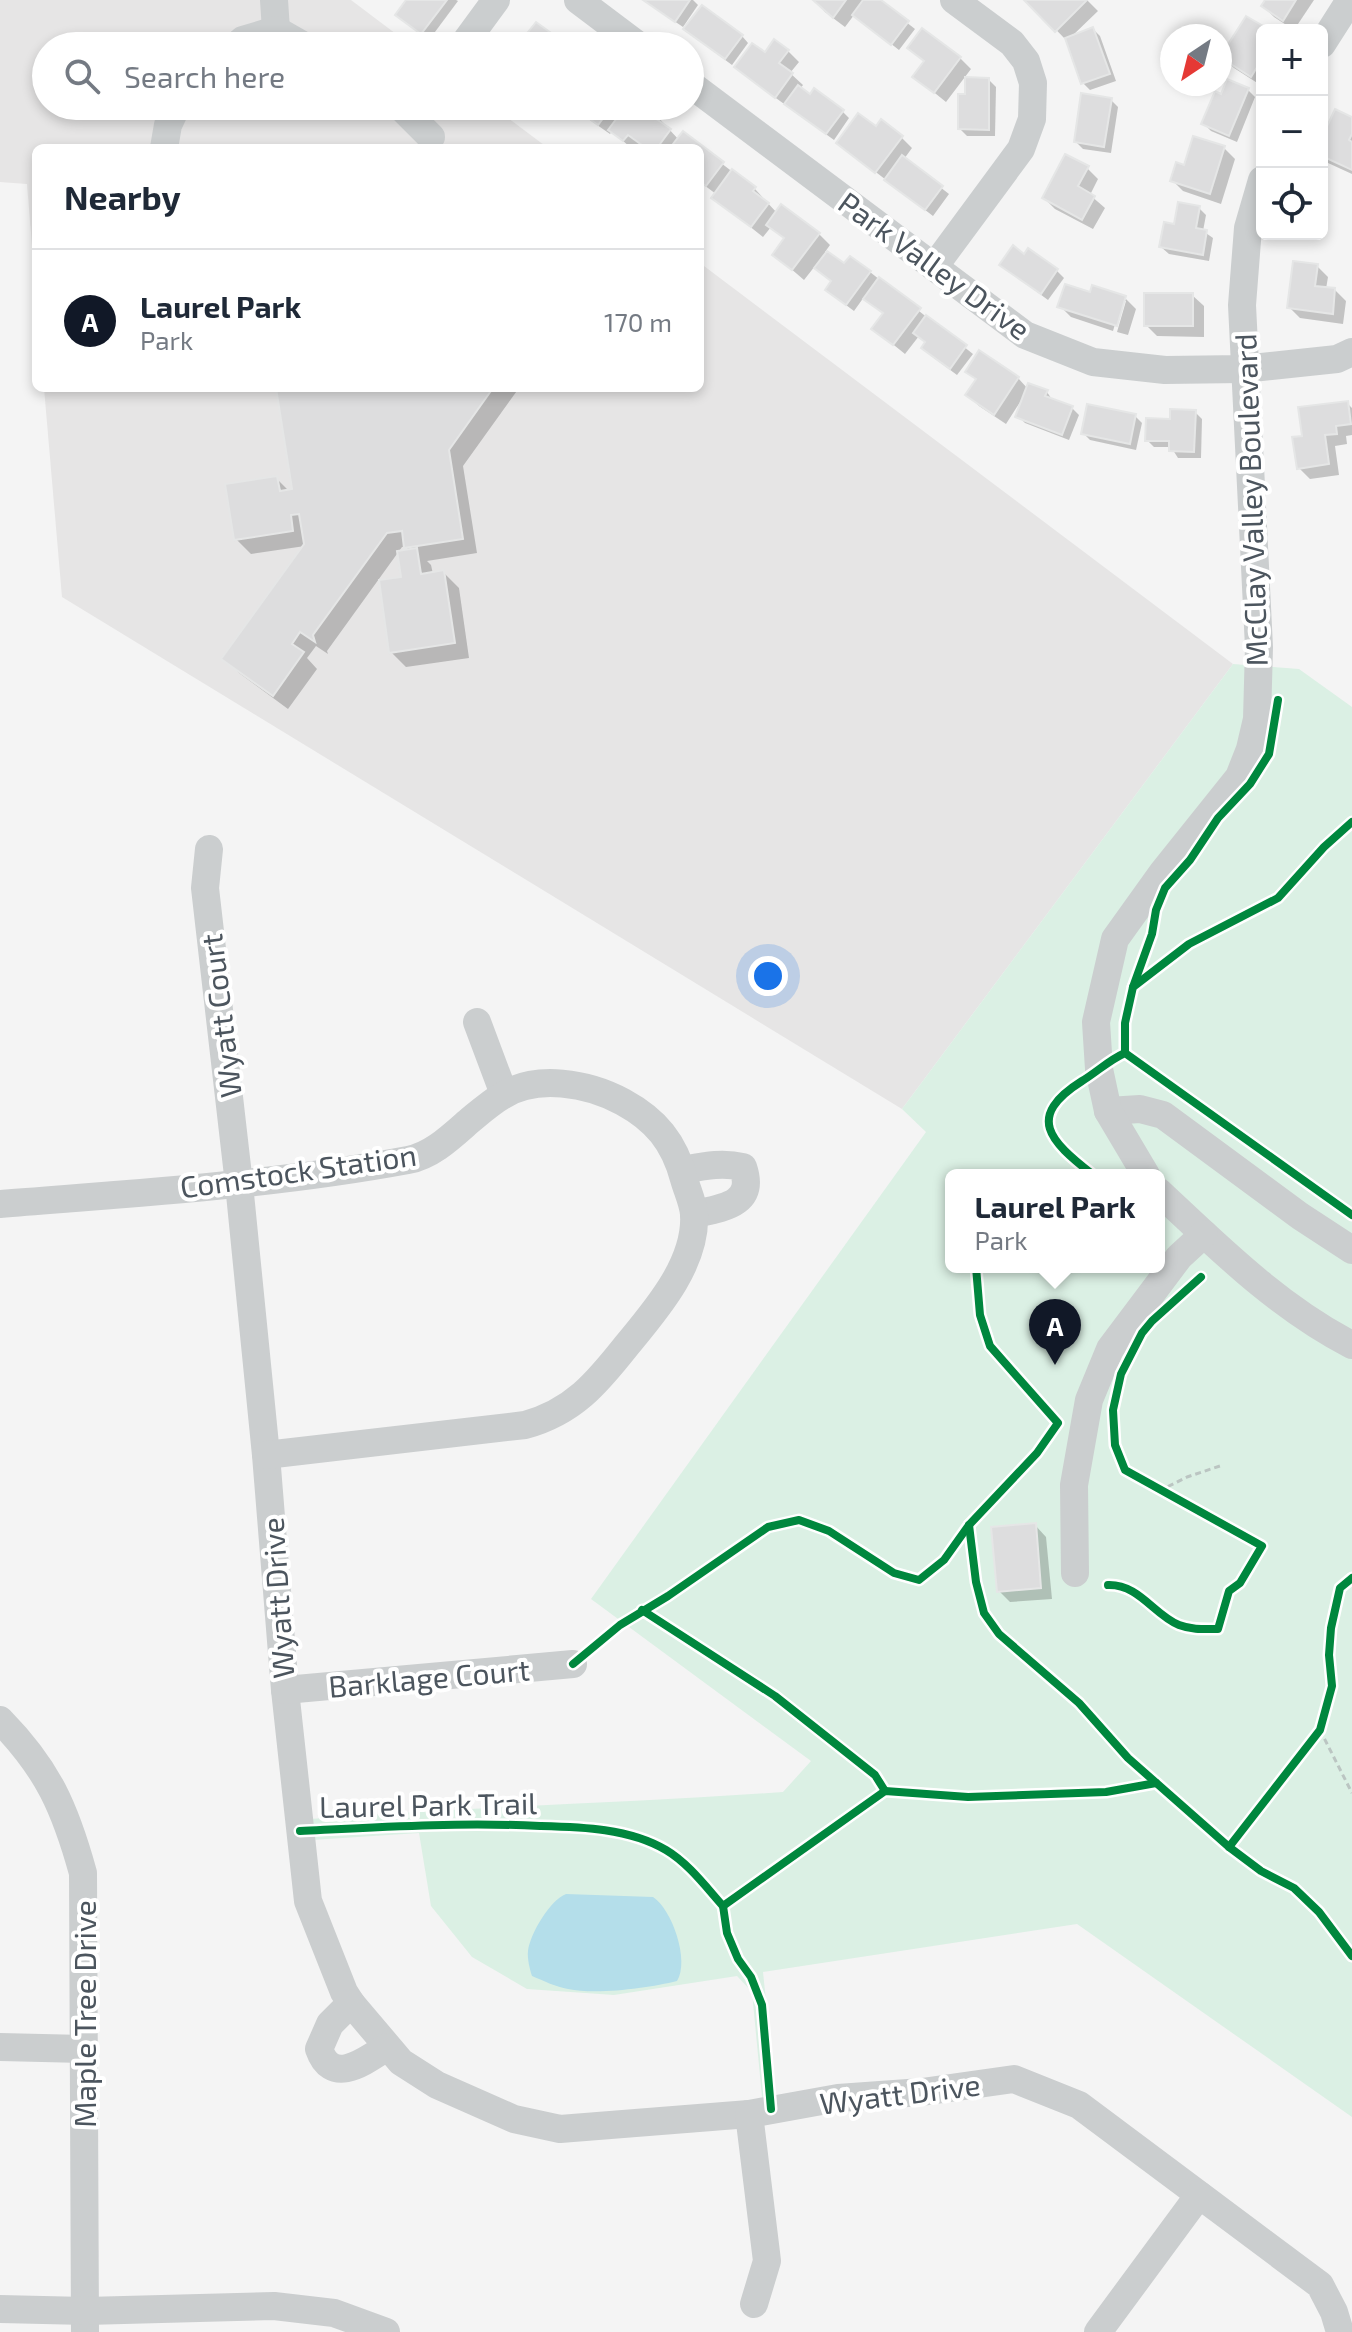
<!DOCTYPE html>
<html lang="en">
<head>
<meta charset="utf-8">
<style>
  body { margin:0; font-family:"Exo 2",sans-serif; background:#f6f6f7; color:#1f2937 }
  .controls { position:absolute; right:24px; top:24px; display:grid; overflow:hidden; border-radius:12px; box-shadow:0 4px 12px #0003 }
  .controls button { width:72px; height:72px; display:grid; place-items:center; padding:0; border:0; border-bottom:2px solid #e0e1e3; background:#fff; color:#1f2937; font:40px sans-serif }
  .compass { position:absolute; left:1160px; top:24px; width:72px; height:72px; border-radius:50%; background:#fff; box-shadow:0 4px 12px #0003; rotate:215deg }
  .you { position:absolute; left:768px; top:976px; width:28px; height:28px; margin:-20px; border:6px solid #fff; border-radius:50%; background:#1a73e8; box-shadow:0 0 0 12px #1a73e833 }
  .badge { display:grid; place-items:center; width:52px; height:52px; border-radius:50%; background:#111827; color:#fff; font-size:26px; font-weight:700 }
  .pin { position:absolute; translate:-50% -66px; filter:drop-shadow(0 2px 4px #0008) }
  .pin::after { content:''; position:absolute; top:42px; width:28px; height:24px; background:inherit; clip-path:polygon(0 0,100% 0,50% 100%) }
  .popup { position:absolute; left:945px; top:1169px; width:220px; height:104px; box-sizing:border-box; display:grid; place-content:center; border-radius:12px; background:#fff; filter:drop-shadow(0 2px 6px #0005); font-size:26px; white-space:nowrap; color:#747a83 }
  .popup b { font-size:30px; color:#1f2937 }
  .popup::after { content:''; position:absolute; left:50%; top:100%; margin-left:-16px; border:16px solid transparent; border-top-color:#fff }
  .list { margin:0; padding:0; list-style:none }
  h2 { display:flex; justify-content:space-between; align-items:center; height:104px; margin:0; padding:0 32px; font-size:34px }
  h2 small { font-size:26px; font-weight:400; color:#747a83 }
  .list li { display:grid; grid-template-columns:52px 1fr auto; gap:24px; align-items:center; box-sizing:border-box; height:144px; padding:0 32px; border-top:2px solid #e0e1e3 }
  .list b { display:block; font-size:30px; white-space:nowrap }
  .list p { margin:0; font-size:26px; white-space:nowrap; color:#747a83 }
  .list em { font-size:26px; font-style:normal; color:#747a83 }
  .icon { flex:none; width:44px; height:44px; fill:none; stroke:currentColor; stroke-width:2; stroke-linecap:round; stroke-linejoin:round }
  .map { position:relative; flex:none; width:1352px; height:2332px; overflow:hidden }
  .search { position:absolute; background:#fff; box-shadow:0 4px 12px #0003; left:32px; top:32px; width:672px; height:88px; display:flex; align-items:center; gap:20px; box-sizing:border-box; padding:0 28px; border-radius:44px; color:#747a83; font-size:30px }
  .panel { position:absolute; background:#fff; box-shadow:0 4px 12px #0003; left:32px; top:144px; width:672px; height:248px; border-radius:12px }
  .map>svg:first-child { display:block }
  .education { fill:#e6e5e5 }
  .green { fill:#dbf0e4; fill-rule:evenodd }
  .water { fill:#b4deea }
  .shadow { fill:#0003 }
  .building { fill:#ddddde; stroke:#e5e6e6; stroke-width:2 }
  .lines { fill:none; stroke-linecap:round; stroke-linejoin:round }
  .path { stroke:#bbc5c2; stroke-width:3; stroke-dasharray:6 4; stroke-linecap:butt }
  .minor { stroke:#cbcecf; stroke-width:28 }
  .cycleway-casing { stroke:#fff; stroke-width:13 }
  .cycleway { stroke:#00873e; stroke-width:8 }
  .labels { text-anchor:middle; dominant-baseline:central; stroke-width:8; stroke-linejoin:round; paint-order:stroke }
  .street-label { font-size:30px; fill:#4c555e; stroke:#fff }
</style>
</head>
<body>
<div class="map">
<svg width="1352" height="2332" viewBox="0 0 1352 2332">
  <rect width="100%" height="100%" fill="#f4f4f4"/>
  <g class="education">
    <path d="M0 0H351L412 46H46V106H492L548 148H36V296L27 184 0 182Z"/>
    <path d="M700 263 1233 664 902 1109 62 597 44 388H700Z"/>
  </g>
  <path class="green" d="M1233 664 1299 669 1352 707V2117L1077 1924 763 1972 776 2096 762 2097 752 1992 737 1976 614 1995 527 1989 472 1957 431 1906 419 1833 312 1840 310 1819C467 1807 625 1803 783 1792L811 1761 591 1599 926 1132 902 1109ZM951 1175H1159V1267H951Z"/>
  <path class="water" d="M566 1894 653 1897C672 1909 690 1961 677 1981 649 1988 597 1995 568 1989 556 1987 544 1981 532 1976 530 1970 527 1958 528 1951 530 1934 550 1900 566 1894Z"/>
  <g class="shadow">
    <path d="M409 0H456L458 1 429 40 405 22Z"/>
    <path d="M643 0H693L698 5 683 27Z"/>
    <path d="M815 0H878L915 29 899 50 854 15 845 27 825 12Z"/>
    <path d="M1027 0H1087L1098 11 1071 37 1093 29 1100 36 1116 81 1090 90 1083 83 1068 42Z"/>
    <path d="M1267 0H1314L1294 30 1274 17 1263 6Z"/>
    <path d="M1247 18 1266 30H1262V86L1234 68 1223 57Z"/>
    <path d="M693 36H742L748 43 732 65Z"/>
    <path d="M910 48 960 58 971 69 946 102 915 77 925 62Z"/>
    <path d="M788 51 799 62 790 73 803 85 800 89 842 111 849 118 834 140 748 78 737 67 765 55Z"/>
    <path d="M989 80 996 87 995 136H967L960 129 967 96Z"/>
    <path d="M1248 90 1255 97 1237 142 1211 131 1204 124 1222 96Z"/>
    <path d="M1111 100 1118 107 1111 153 1083 149 1076 142Z"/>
    <path d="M581 106H644L657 116 679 140 683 134 755 189 777 213 819 234 830 245 825 252 845 266 870 272 973 354 957 375 930 355 927 343 919 336 905 354 874 329 884 315 864 297 854 311 834 296 833 282 815 266 804 280 775 255 786 240 771 227 763 237 714 198 716 194 700 182V148H644L639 144 637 148H631L612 131 610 134 590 120 579 109Z"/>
    <path d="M1352 119V174L1328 163 1322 157V142Z"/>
    <path d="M901 137 912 148 904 159 949 194 933 216 838 143Z"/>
    <path d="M1224 148 1235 159 1221 204 1183 191 1172 180 1185 167Z"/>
    <path d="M1087 168 1098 179 1090 195 1105 208 1093 229 1055 209 1044 198Z"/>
    <path d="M1199 208 1206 215 1203 231 1213 238 1209 261 1169 254 1161 247 1176 226Z"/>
    <path d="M1001 265 1057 271 1064 278 1048 300Z"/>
    <path d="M1317 266 1328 277 1326 289 1335 290 1346 301 1343 324 1300 318 1289 307Z"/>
    <path d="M1091 294 1125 298 1136 309 1128 335 1117 332 1126 301H1122L1113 331 1071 317 1060 306Z"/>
    <path d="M1192 295 1204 306V337L1157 336 1146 325Z"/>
    <path d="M967 371 1018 378 1028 389 1047 392 1053 401 1072 408 1079 415 1069 440 1025 423 1018 416 1022 399 1006 424 979 406 968 395 977 381Z"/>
    <path d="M278 388H519L463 466 477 553 427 561 431 565 433 574 444 573 459 588 469 658 406 667 391 652 410 551 406 547H402L327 651 328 654 316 646 307 658 317 669 288 709 239 673 224 658 305 546 251 554 236 539 276 478 290 492 295 491Z"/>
    <path d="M1347 403 1352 408V435L1346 436 1347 444 1335 446 1339 475 1310 479 1299 468 1304 437Z"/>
    <path d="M1195 412 1202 419 1201 458H1178L1171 447H1154L1147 440 1172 421Z"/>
    <path d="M1135 416 1142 423 1136 450 1090 440 1083 433Z"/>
    <path d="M1035 1525 1046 1537 1052 1599 1010 1602 999 1591Z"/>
  </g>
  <g class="building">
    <path d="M406 0H447L421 34 395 15Z"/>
    <path d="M643 0H690L675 22Z"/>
    <path d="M813 0H846L833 18Z"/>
    <path d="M863 0H881L909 21 891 45 852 15Z"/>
    <path d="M1024 0H1087L1055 32Z"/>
    <path d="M1265 0H1296L1283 21 1261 6Z"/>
    <path d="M702 5 743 35 725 59 683 29Z"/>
    <path d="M1246 16 1270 30H1262V59L1251 77 1220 57Z"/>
    <path d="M536 22 569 46H528L521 41Z"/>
    <path d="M1093 27 1110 74 1081 84 1065 38Z"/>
    <path d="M922 28 961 57 934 93 912 77 924 61 907 48Z"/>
    <path d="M774 39 789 50 779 63 793 73 775 98 734 67 752 43 765 52Z"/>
    <path d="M965 77 989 78V130L958 129V94H965Z"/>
    <path d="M1227 79 1249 88 1229 136 1201 124 1215 91 1221 94Z"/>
    <path d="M798 85 810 94 814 88 844 110 826 134 784 104Z"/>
    <path d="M1081 93 1112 98 1104 147 1074 142Z"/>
    <path d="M579 106H612L598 125 576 109Z"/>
    <path d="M626 106H647L659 114 655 118 671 129 657 148H646L628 135 623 141 608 130Z"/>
    <path d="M1335 109 1352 117V134L1349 140 1352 142V170L1322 156V137Z"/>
    <path d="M858 113 876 126 881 119 903 136 875 173 836 143Z"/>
    <path d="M683 131 724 162 706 186 700 182V148H670Z"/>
    <path d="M1193 136 1225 146 1210 194 1170 181 1176 162 1184 165Z"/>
    <path d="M1065 154 1089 166 1078 186 1095 196 1082 220 1042 198Z"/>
    <path d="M902 155 943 186 925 210 884 180Z"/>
    <path d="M732 169 756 187 753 191 769 203 751 227 711 198Z"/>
    <path d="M1178 202 1200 206 1196 228 1207 230 1203 255 1159 247 1164 222 1174 224Z"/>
    <path d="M781 204 820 233 792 270 772 255 784 238 766 225Z"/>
    <path d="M1013 245 1024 254 1028 248 1058 269 1041 294 999 265Z"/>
    <path d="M827 251 844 263 850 256 871 271 846 305 825 290 831 281 814 268Z"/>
    <path d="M1293 261 1318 264 1315 286 1335 288 1333 314 1287 308Z"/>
    <path d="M879 277 921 308 893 345 871 329 883 313 863 299Z"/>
    <path d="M1065 284 1090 292 1092 285 1126 296 1117 326 1057 307Z"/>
    <rect x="1144" y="293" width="49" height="33"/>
    <path d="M926 315 967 345 950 369 921 348 925 342 913 333Z"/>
    <path d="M979 350 1019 377 994 415 965 395 976 379 965 372Z"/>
    <path d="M1028 383 1048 390 1045 396 1073 406 1062 435 1015 417Z"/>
    <path d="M276 388H493L449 450 463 539 404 548 402 531 387 533 313 635 315 642 300 632 292 644 304 652 273 696 221 659 304 544 299 514 291 515 293 531 234 540 225 484 277 476 280 491 292 489Z"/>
    <path d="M1348 401 1351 424 1336 426 1337 434 1325 435 1329 464 1297 469 1292 437 1302 436 1298 407Z"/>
    <path d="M1087 404 1136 414 1130 444 1081 434Z"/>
    <path d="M1170 409 1196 410 1194 452 1169 451V441H1145L1146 418 1170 419Z"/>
    <path d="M417 548 421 574 444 570 455 643 389 653 379 580 401 577 397 551Z"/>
    <path d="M1036 1523 1041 1588 997 1592 991 1527Z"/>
  </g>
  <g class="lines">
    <g class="path">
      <path d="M1159 1491 1187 1477 1220 1466"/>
      <path d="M1320 1730 1352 1793"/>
    </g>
    <g class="minor">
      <path d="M274 0 276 30"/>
      <path d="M578 0 639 46"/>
      <path d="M1322 44 1350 0"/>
      <path d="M463 45 496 0"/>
      <path d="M236 46 243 40 276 30 304 46"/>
      <path d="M690 84 1025 335 1093 362 1165 370 1243 369 1337 359 1352 352"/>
      <path d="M400 106 431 137"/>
      <path d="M164 148 168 125 177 106"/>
      <path d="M934 267 1021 149 1032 119 1033 83 1026 61 1012 43 954 0"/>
      <path d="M209 849 205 888 239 1184 266 1455 285 1690 308 1901 344 1992 351 2003 401 2062 437 2085 514 2119 560 2129 749 2114 838 2098 922 2092 1014 2079 1079 2105 1320 2285 1334 2312 1340 2332"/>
      <path d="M477 1022 504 1094"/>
      <path d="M1108 1111 1140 1109 1163 1115 1300 1216 1352 1250"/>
      <path d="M682 1170C704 1166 722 1162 743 1167 756 1205 722 1208 694 1214"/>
      <path d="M1146 1175 1108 1111 1099 1069 1096 1022 1115 939 1163 872 1239 777 1250 749 1257 719 1259 647 1242 305 1248 228 1262 180"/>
      <path d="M1159 1192C1219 1248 1278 1307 1352 1345"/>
      <path d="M0 1204C136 1193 273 1185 408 1160 431 1156 451 1137 468 1122 479 1113 490 1103 502 1096 536 1074 588 1083 623 1102 656 1120 674 1142 684 1179 687 1190 693 1202 694 1214 697 1263 656 1310 627 1345 597 1383 573 1412 525 1425L266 1455"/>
      <path d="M1075 1573 1074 1485 1089 1400 1110 1349 1179 1257 1204 1234"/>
      <path d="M285 1690 573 1664"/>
      <path d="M0 1720C48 1769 65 1808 83 1873L85 2332"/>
      <path d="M351 2003 330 2024 319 2049C332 2087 365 2061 387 2047"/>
      <path d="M0 2047 84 2049"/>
      <path d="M749 2114 767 2261 754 2304"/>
      <path d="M0 2309 86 2311 274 2306 334 2313 386 2332"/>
      <path d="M1098 2332 1199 2195"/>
    </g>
    <g class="cycleway-casing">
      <g id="cycleway">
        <path d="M1133 987 1152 934 1156 910 1165 888 1190 860 1218 818 1250 784 1269 754 1278 700"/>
        <path d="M1125 1053V1023L1133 987 1189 944 1278 898 1324 847 1352 822"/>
        <path d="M1092 1174C1050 1141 1025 1117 1082 1081 1097 1072 1109 1060 1125 1053L1352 1215"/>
        <path d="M969 1525 976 1582 984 1613 999 1634 1079 1703 1128 1758 1229 1847 1261 1871 1294 1888 1319 1912 1352 1956"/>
        <path d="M1108 1585C1139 1584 1154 1615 1179 1625 1192 1630 1205 1629 1218 1629L1229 1591 1240 1583 1262 1546 1125 1470 1115 1445 1113 1410 1121 1374 1142 1333 1152 1321 1201 1277"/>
        <path d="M642 1610 775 1696 875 1775 885 1791"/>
        <path d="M573 1664 620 1625 668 1596 768 1527 799 1520 829 1531 894 1573 919 1580 944 1560 969 1525 1037 1453 1058 1423 990 1346 980 1315 976 1267"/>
        <path d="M300 1831C380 1827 460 1822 540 1826 581 1827 629 1828 666 1850 688 1863 706 1887 723 1906L885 1791 968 1797 1106 1792 1156 1783"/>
        <path d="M1229 1847 1320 1730 1332 1686 1329 1655 1331 1628 1340 1588 1352 1578"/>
        <path d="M723 1906 727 1933 738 1959 751 1977 762 2005 771 2109"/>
      </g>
    </g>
    <use href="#cycleway" class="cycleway"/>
  </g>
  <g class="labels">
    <g class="street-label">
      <text transform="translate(935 265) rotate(36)">Park Valley Drive</text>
      <text transform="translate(1250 500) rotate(-92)">McClay Valley Boulevard</text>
      <text transform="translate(220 1016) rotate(-97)">Wyatt Court</text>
      <text transform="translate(298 1170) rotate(-8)">Comstock Station</text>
      <text transform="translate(277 1598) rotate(-94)">Wyatt Drive</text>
      <text transform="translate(429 1677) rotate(-5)">Barklage Court</text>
      <text transform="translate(428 1804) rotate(-1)">Laurel Park Trail</text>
      <text transform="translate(84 2014) rotate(-90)">Maple Tree Drive</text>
      <text transform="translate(900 2093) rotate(-7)">Wyatt Drive</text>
    </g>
  </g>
</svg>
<div class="controls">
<button>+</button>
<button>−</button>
<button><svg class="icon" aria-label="locate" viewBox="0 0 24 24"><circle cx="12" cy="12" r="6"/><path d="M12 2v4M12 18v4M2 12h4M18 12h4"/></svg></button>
</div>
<svg class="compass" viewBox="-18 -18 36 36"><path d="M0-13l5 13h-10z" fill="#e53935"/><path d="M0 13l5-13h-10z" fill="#747a83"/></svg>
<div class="you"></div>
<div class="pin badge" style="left:1055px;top:1365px">A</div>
<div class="popup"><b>Laurel Park</b>Park</div>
<div class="search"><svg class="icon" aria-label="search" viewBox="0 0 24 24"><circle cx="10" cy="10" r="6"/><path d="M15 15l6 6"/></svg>Search here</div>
<section class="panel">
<h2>Nearby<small></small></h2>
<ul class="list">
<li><span class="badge">A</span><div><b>Laurel Park</b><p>Park</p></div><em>170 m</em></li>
</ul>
</section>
</div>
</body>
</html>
